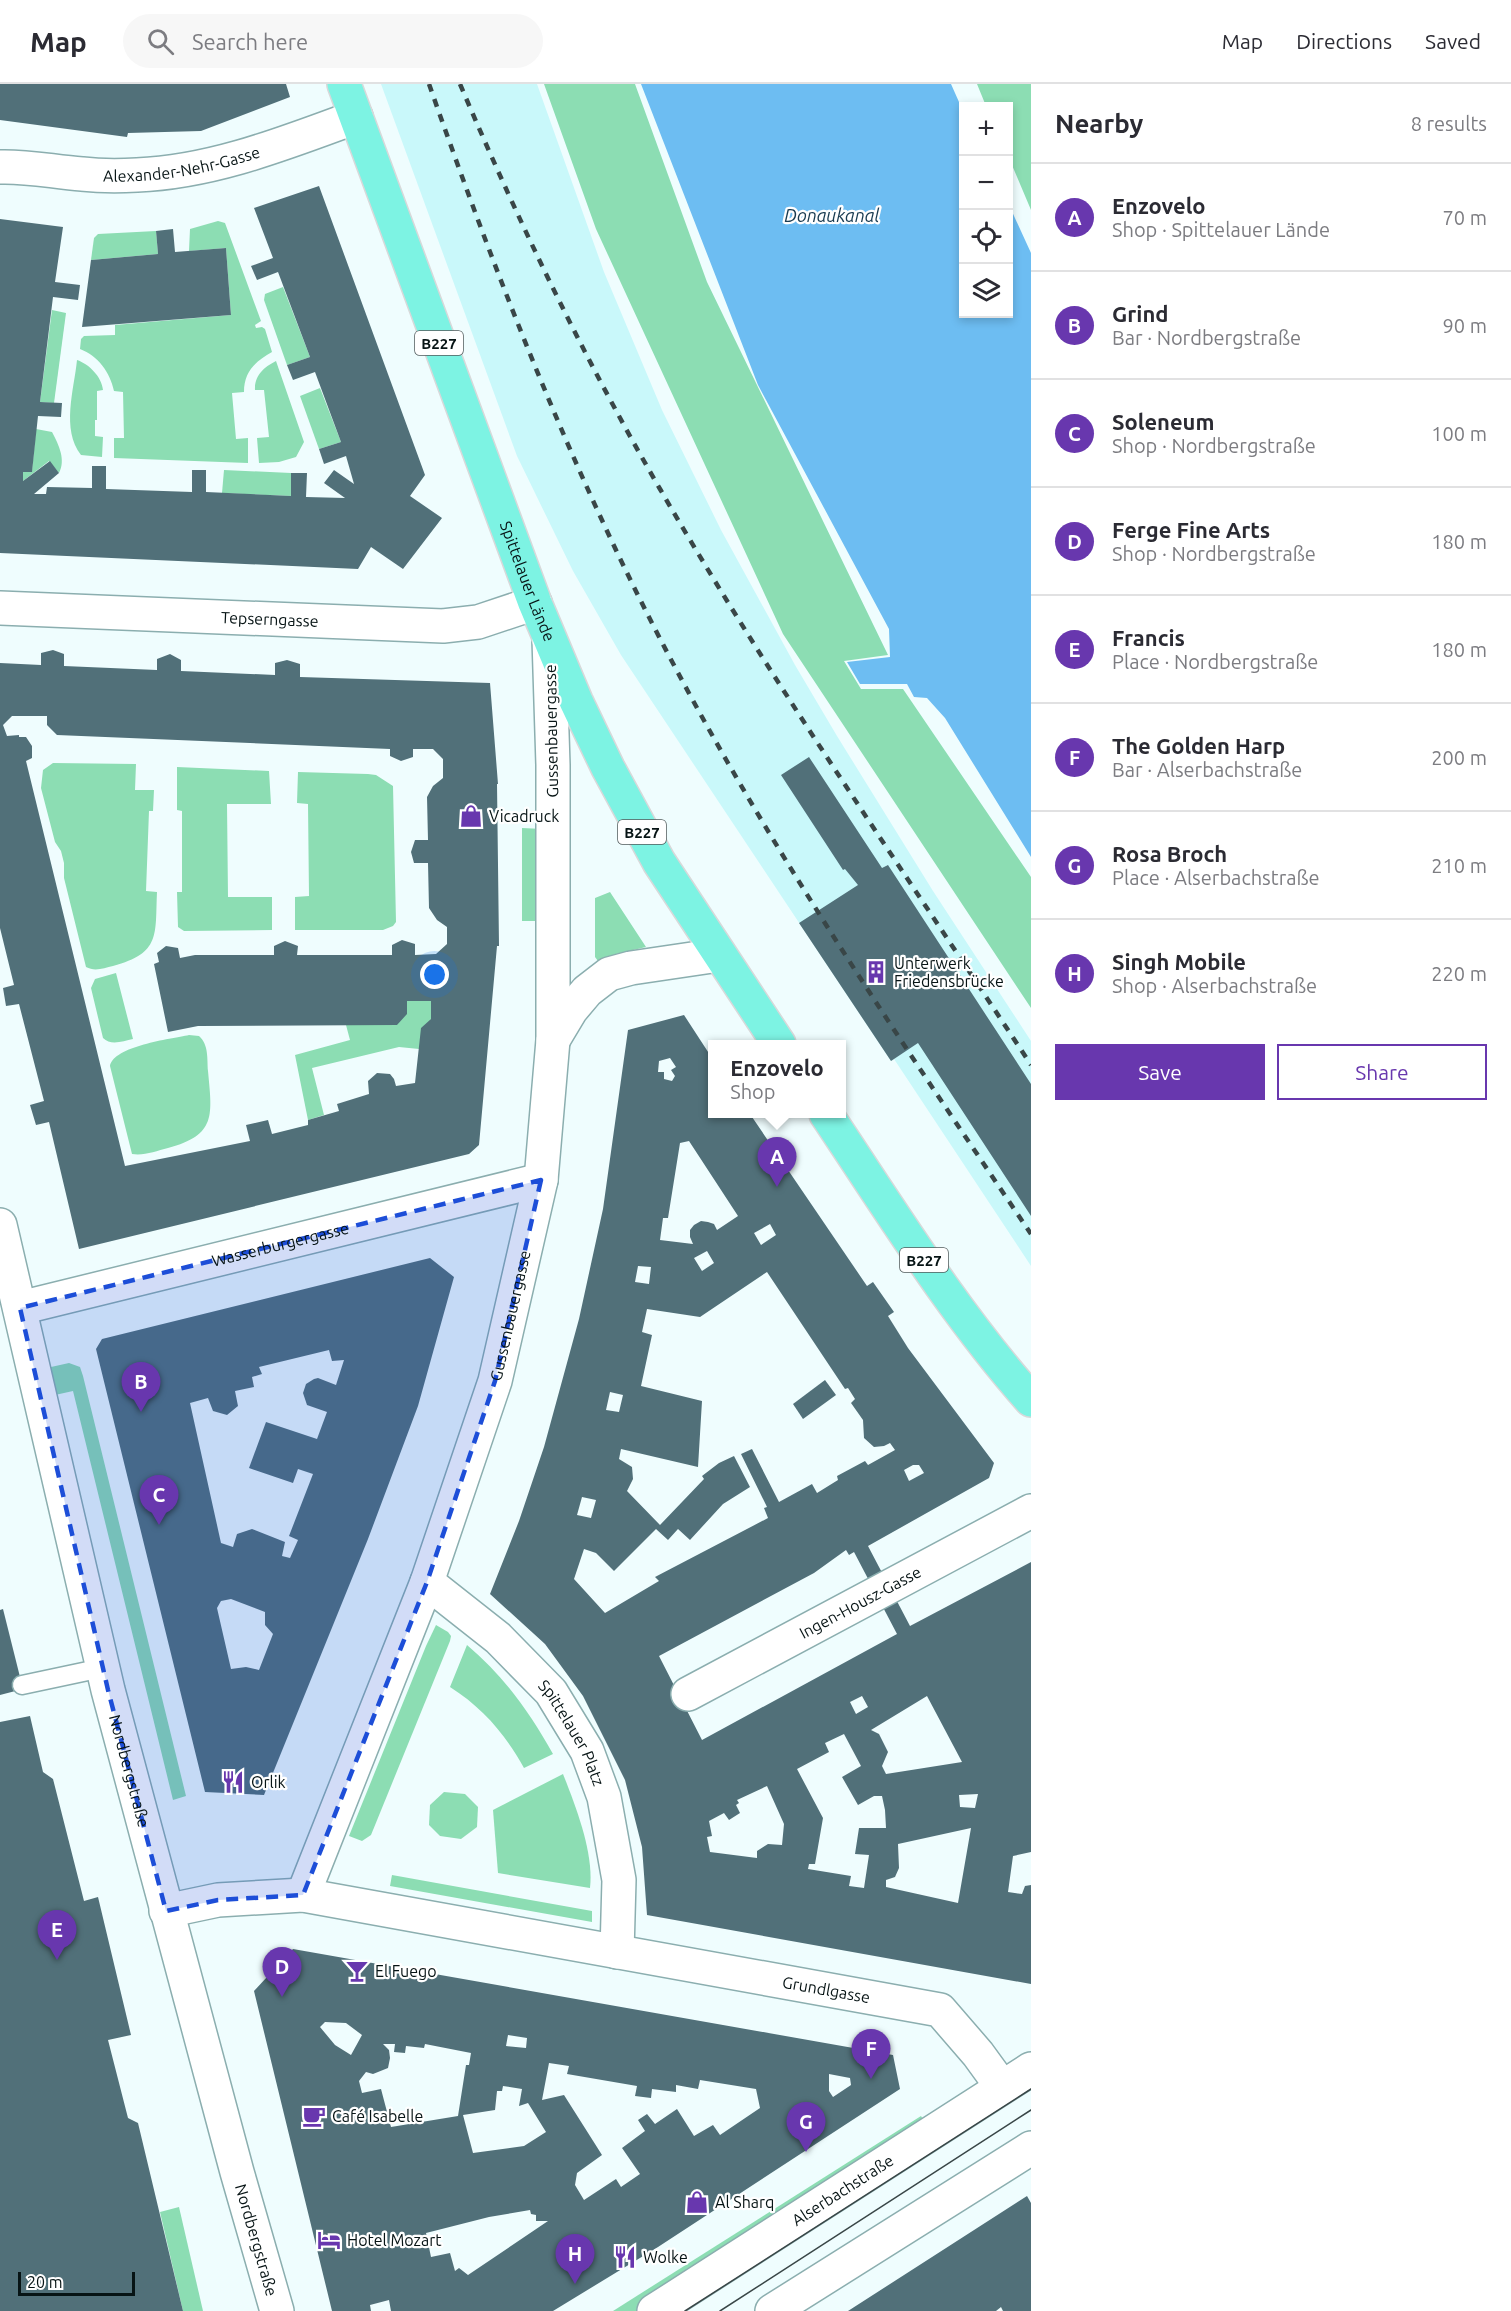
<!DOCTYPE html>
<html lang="en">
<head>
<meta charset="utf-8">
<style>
  body { margin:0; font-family:Ubuntu,sans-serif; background:#f7f7f7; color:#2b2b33 }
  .controls { position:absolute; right:18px; top:18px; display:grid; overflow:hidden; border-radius:0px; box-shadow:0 3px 9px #0003 }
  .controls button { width:54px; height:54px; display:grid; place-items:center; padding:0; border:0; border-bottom:2px solid #e1e1e2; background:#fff; color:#2b2b33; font:30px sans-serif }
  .scale { position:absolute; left:18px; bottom:15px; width:117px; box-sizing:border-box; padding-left:6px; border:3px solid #071415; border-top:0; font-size:16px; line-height:21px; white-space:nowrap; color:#071415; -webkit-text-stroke:4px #fff; paint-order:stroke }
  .you { position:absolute; left:435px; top:891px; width:21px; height:21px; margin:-15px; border:4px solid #fff; border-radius:50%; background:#1a73e8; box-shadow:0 0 0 9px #1a73e833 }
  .badge { display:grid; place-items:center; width:39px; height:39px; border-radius:50%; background:#6837ae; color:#fff; font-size:20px; font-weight:700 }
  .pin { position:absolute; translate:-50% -50px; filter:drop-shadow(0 2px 3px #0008) }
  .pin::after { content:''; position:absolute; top:32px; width:21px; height:18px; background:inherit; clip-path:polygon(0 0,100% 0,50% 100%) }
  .popup { position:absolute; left:708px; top:956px; width:138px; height:78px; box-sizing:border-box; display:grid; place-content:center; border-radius:0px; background:#fff; filter:drop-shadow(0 2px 4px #0005); font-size:20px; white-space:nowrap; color:#7c7c81 }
  .popup b { font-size:22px; color:#2b2b33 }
  .popup::after { content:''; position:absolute; left:50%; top:100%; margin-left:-12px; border:12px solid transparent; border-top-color:#fff }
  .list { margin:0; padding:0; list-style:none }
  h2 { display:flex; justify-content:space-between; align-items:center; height:78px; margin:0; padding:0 24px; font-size:26px }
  h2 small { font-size:20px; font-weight:400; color:#7c7c81 }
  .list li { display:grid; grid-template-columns:39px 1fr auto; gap:18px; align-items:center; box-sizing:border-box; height:108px; padding:0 24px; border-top:2px solid #e1e1e2 }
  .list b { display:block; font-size:22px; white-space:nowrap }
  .list p { margin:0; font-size:20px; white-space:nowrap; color:#7c7c81 }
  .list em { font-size:20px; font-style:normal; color:#7c7c81 }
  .actions { display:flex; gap:12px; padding:18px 24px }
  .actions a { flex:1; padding:14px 0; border:2px solid #6837ae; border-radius:0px; text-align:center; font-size:21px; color:#6837ae }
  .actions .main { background:#6837ae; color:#fff }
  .icon { flex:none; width:33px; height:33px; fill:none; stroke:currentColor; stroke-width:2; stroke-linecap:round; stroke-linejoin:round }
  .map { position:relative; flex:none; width:1031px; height:2227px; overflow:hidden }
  header { display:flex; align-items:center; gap:36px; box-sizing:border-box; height:84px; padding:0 30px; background:#fff; border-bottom:2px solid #e1e1e2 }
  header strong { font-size:28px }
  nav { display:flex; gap:33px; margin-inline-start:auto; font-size:21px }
  .search { width:420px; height:54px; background:#f7f7f7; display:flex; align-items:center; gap:15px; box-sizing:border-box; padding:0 21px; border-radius:33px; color:#7c7c81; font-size:22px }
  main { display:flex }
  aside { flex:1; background:#fff }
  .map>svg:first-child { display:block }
  .built { fill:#c9f8fa }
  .green { fill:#8cddb3 }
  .water { fill:#6dbdf2 }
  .building { fill:#517079; fill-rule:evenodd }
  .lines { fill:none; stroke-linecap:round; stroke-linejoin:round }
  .service-casing { stroke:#8baeaf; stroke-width:21 }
  .minor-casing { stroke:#8baeaf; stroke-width:36 }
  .secondary-casing { stroke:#8baeaf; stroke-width:36 }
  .primary-casing { stroke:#d7d9da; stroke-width:36 }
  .service { stroke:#fff; stroke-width:18 }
  .minor { stroke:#fff; stroke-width:33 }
  .secondary { stroke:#fff; stroke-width:33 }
  .primary { stroke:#7df3e3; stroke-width:33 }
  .tram { stroke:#394647; stroke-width:1.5 }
  .rail { stroke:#394647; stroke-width:4.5; stroke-dasharray:8 8; stroke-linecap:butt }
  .marked { fill:#1d4ed8; fill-opacity:0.2; stroke:#1d4ed8; stroke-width:4.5; stroke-dasharray:12 8; stroke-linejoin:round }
  .labels { text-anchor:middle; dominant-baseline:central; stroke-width:4.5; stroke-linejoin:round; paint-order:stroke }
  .shield { fill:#fff; stroke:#515a5b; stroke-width:1.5 }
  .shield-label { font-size:15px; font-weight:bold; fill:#071415 }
  .street-label { font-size:16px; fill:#071415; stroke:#fff }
  .poi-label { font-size:16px; fill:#071415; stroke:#fff; text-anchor:start }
  .water-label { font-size:18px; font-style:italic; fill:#183b51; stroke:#fff }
</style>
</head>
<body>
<header>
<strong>Map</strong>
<div class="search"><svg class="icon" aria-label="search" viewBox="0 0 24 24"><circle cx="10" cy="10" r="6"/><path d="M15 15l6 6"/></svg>Search here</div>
<nav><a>Map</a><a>Directions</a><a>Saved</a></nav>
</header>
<main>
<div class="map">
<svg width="1031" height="2227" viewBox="0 0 1031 2227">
  <rect width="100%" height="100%" fill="#effdfe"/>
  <path class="built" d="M381 0H537L604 188 662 326 721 446 795 581 837 652 933 807 1031 957V1182L894 975 891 977 621 571 573 487 517 372Z"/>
  <g class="green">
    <path d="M544 0H635L707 198 888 571 844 577 861 605H903L1031 793V924L783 550 596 145Z"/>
    <path d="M977 0H1031V126L1009 74 1008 22H986Z"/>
    <path d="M218 137 225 139 261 237 255 241 256 244 262 243 265 245 272 268C256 277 244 287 244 308L232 309 236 355 248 354V379L114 374V354H124L123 308 114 307C110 288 98 272 80 265L81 255 84 252 115 251V241L231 231 226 164 189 167 190 145Z"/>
    <path d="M156 147 158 170 91 176 94 154 98 150Z"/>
    <path d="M283 203 310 273 287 281 264 216 265 210Z"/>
    <path d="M52 226 66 229 54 319 40 318Z"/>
    <path d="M77 276C89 280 102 293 103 306L97 307V336H95V352L103 353 102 373 81 371C61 345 74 306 77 276Z"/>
    <path d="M276 277 304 358 296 373 279 378 259 379 257 354 269 353 264 306H255C254 292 264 283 276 277Z"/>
    <path d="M320 304 341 358 319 365 300 312Z"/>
    <path d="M36 345 52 348C59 361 66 376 59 389L49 377 23 397V388L32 387Z"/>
    <path d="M224 386 291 389V412L222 409Z"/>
    <path d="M53 679 136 680 135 706H154L153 727H149L146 807 157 808C155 851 161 869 113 882 104 884 95 888 86 883L64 794V779L61 767 55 758 41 704 43 686Z"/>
    <path d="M177 683 269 687 271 720H227L228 813H272V846L184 847 178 843 177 808H182V727L177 726Z"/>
    <path d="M298 688 368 690 376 691 393 702 396 838 393 842 383 846H295V813L309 812 308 720 297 719Z"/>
    <path d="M522 744 543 745 537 837H522Z"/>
    <path d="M610 808 646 863 616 870 598 877 595 873V814Z"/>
    <path d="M116 889 133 955C123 957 111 962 103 954L91 904 95 895Z"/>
    <path d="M407 917H431V935L419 965 399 963 312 984 324 1031 308 1036 295 971 350 956 346 941Z"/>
    <path d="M189 951 199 952C209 961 207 975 208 987 212 1031 217 1051 168 1064 156 1067 144 1072 132 1070L110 982C114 962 170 955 189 951Z"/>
    <path d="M69 1279 80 1283 83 1292 186 1712 173 1716 73 1307 55 1311 42 1285Z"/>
    <path d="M436 1541 448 1548 451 1552 450 1557 371 1751 362 1757 349 1752 426 1562Z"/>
    <path d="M467 1561C504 1592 530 1629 553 1670L524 1684C505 1650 483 1624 450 1603Z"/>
    <path d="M563 1690C576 1723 594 1769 590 1804L498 1789 493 1726Z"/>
    <path d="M444 1708 465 1710 478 1723 477 1743 461 1755 440 1752 429 1741 430 1721Z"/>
    <path d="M392 1791 592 1827V1838L390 1802Z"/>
    <path d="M921 2032 928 2043 636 2227H613Z"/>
    <path d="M179 2123 203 2227H183L160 2128Z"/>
  </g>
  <path class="water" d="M641 0H951L963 27 964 230H1008L1009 121 1031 169V773L945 634 927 614 914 613 907 600H860L847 578 890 573 889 545 758 301Z"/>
  <g class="building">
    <path d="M0 0H286L290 13 201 47 128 49 127 53 0 36Z"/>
    <path d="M319 102 425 391 410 412 442 434 403 485 371 463 358 485 0 469V135L63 143 55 198 80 201 78 216 53 213 40 318 62 319 61 333 38 332 32 388H23V397L50 377 59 389 34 410H46L47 403 92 404V382H106V405L192 408V386H206V408L291 412V389H307L306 413 345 414 324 399 334 386 354 400 346 372 324 380 319 365 341 358 315 288 293 296 287 281 310 273 278 188 257 196 251 182 273 174 254 124Z"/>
    <path d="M173 145 175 168 226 164 231 231 82 243 91 176 158 170 156 147Z"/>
    <path d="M53 566 64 570V582L157 586V575L170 570 181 576V587L275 591V579L287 576 300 580V593L490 599 498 700H497L499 862H497L479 1061 469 1070 79 1165 49 1038 36 1041 30 1021 44 1017 19 920 6 922 3 904 14 901 0 844V579L41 581V569ZM12 632H47V641L57 651 390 665V672L401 677 413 673V665H433L443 675V694L433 702 427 713 428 756H415L411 768 414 779H428L429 824 437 836 447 843V860L436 870 415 871V860L402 856 392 861V871H297L298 862 285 857 274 862V871H195L180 874 178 864 166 862 157 869 159 878 154 880 168 948 198 942 397 941 407 930V917H431V935L421 944 415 999 396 1002 394 995 390 990 377 989 368 997 369 1010 337 1020 339 1027 308 1036V1041L272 1050 268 1036 246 1041 250 1057 125 1082 26 677 32 674V662L26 653H19V651L7 652 3 641Z"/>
    <path d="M809 673 882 784 888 781 1031 1000V1132L918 959 891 977 799 839 858 801 845 785 843 786 781 691Z"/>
    <path d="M684 931 712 974V1030H750L867 1202 873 1198 894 1228 888 1232 908 1264 994 1379 989 1394 868 1462 910 1542 1031 1478V1768L1013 1772 1008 1808 1022 1810 1025 1802 1031 1801V1900L647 1831 642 1763 625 1696 583 1612 545 1560 490 1510 519 1437 544 1363 579 1235 603 1125 628 946ZM670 974 676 983 671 986 675 992 672 997 664 995V988H658L659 977ZM689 1057 738 1132 717 1146 714 1140 708 1138 701 1137 694 1141 690 1146V1153L693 1160 660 1156 663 1134H668L680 1059ZM770 1140 776 1151 761 1161 754 1149ZM707 1167 714 1179 702 1187 694 1174ZM638 1182 651 1183 649 1200 635 1198ZM767 1188 845 1305 848 1304 855 1315 851 1319 863 1336 864 1354 874 1363 884 1362 890 1359 895 1366 868 1381 865 1377 837 1392 838 1396 817 1409 812 1400 779 1418 752 1365 741 1370 767 1423 764 1424 768 1434 655 1493 659 1497 605 1529 574 1495 584 1465 596 1469 614 1487 656 1445 668 1456 678 1445 690 1456 723 1420 750 1403 734 1372 719 1379 702 1392 704 1395 660 1441 627 1407 633 1395 632 1383 619 1375 621 1365 698 1383 702 1317 641 1302 652 1251 642 1248 647 1225 700 1233ZM610 1308 623 1311 619 1328 606 1326ZM913 1381H919L924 1389 909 1397 904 1386ZM582 1413 596 1416 591 1434 577 1431ZM846 1466 849 1471 854 1468 897 1550 702 1656 659 1572 814 1489ZM862 1612 868 1623 856 1630 850 1618ZM927 1612 962 1678 886 1690 882 1682 888 1668 879 1650 871 1646ZM844 1650 861 1682 842 1693 858 1721 874 1712H882L885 1726 886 1744H859L855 1770 869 1771 864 1804 849 1802 851 1792 808 1785 809 1780H815L823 1734 797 1685 829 1668 825 1659ZM767 1702 784 1740 782 1761 768 1760 757 1767V1774L710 1768 707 1753 712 1752 709 1737 724 1729 729 1736 740 1729 736 1721 739 1719 737 1716ZM978 1710 975 1724 960 1723 959 1711ZM971 1744 958 1819 886 1803V1796L895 1793 899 1784 898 1760Z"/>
    <path d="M430 1174 454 1193 418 1322 368 1455 264 1711 205 1708 96 1265 102 1255ZM329 1266 332 1277 344 1276 336 1301 318 1294 314 1295 306 1300 303 1309 307 1321 327 1328 317 1355 266 1338 249 1384 293 1399 298 1385 313 1390 289 1452 298 1456 290 1474 282 1472 285 1458 252 1445 237 1450 233 1463 221 1459 190 1319 208 1314 213 1327 227 1331 238 1322 235 1307 254 1303 252 1293 262 1290 259 1283ZM231 1515 265 1528V1541L273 1550 259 1586 246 1583 231 1585 217 1524 221 1517Z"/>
    <path d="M825 1296 836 1311 803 1335 793 1320Z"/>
    <path d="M3 1525 23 1605 0 1611V1526Z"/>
    <path d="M30 1632 43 1688 53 1695 84 1817 98 1813 131 1951 108 1956 128 2034 138 2039 183 2227H0V1638Z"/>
    <path d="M293 1865 893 1971 900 2005 658 2163 553 2227H391L389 2216 370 2221 371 2227H332L254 1907ZM325 1938 346 1939 362 1951 351 1971 335 1961 320 1943ZM508 1951 527 1954 526 1964 506 1962ZM383 1960H395L394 1968 405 1969 406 1962 424 1964 425 1960 471 1969 469 1981H466L458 2032 391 2043 381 2005 362 2009 359 1997 366 1988 373 1990 388 1984 390 1974 389 1966ZM549 1979 569 1982 567 1990 637 2002 635 2012 651 2014 652 2005 676 2008V2001L698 2005 700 1996 756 2005 760 2024 720 2051 713 2041 694 2052 677 2025 655 2040 647 2030 638 2036 645 2047 622 2064 640 2090 621 2103 616 2095 584 2116 575 2101 577 2089 602 2071 564 2011 542 2016ZM829 1990 850 1994 851 2001 833 2013 829 2007ZM503 2002 522 2005 519 2022 528 2019 546 2048 524 2062 473 2069 463 2031 495 2026 497 2007H502ZM530 2126 531 2130 536 2131V2137H548L468 2191 459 2184 455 2187 450 2169 431 2173 426 2149 489 2133Z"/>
    <path d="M1027 2112 1031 2119V2227H1003L1001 2223 996 2227H848Z"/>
  </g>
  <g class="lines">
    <g class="service-casing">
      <path id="service" d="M22 1601 102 1584"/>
    </g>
    <g class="minor-casing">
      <g id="minor">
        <path id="s1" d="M0 83C28 82 54 88 82 90 100 92 118 92 137 91 213 88 285 59 356 33"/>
        <path id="s2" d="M0 524 443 542 478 538 535 519"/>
        <path d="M553 956 571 926 587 907 609 890 631 884 719 871"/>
        <path id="s3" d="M0 1141 108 1606 237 2088 277 2227"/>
        <path id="s4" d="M20 1224 541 1096"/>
        <path id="s5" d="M427 1498 498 1554 551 1608 587 1667 604 1713 619 1796 617 1868"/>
        <path id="s6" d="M688 1610 1031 1427"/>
        <path id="s7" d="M303 1811 427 1498 495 1297 541 1096 553 956V681L549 555"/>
        <path id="s8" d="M166 1827 218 1816 303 1811 940 1926 978 1970 1002 2003"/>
      </g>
    </g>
    <g class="secondary-casing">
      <g id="secondary">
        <path id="s9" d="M654 2227 1031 1985"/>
        <path d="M772 2227 1031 2064"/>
      </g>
    </g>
    <g class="primary-casing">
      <g id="primary">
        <path id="s10" d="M344 0 535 519 576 617 608 684 659 778 779 960"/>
        <path d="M826 1030C891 1127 953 1228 1031 1316"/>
      </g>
    </g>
    <use href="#service" class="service"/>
    <use href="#minor" class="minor"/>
    <use href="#secondary" class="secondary"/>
    <use href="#primary" class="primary"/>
    <g class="tram">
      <path d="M685 2227 1031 2005"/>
      <path d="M720 2227 1031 2026"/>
    </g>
    <g class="rail">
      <path d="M429 0C499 200 576 398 676 585 780 781 907 966 1031 1150"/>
      <path d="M460 0C519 139 584 274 660 405 774 602 906 790 1031 981"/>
    </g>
  </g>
  <path class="marked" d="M541 1096 495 1297 427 1498 303 1811 218 1816 166 1827 108 1606 20 1224Z"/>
  <defs>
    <g id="shop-bare" transform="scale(1.8)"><path d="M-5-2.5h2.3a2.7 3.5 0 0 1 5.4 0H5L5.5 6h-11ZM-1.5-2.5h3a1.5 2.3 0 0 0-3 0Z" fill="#6837ae" stroke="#fff" stroke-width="2.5" paint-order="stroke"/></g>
    <g id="building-bare" transform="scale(1.8)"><path d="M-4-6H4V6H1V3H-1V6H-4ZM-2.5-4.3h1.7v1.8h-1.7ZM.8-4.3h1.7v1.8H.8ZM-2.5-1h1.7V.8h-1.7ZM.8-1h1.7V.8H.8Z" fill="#6837ae" stroke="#fff" stroke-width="2.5" paint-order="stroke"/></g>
    <g id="restaurant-bare" transform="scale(1.8)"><path d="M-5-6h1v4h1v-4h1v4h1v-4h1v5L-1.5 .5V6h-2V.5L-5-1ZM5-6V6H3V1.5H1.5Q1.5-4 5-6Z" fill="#6837ae" stroke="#fff" stroke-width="2.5" paint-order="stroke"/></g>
    <g id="bar-bare" transform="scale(1.8)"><path d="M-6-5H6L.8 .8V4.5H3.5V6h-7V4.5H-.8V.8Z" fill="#6837ae" stroke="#fff" stroke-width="2.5" paint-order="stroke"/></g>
    <g id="cafe-bare" transform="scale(1.8)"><path d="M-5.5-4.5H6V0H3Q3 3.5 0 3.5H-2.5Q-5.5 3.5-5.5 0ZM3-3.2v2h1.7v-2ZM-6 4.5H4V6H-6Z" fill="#6837ae" stroke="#fff" stroke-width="2.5" paint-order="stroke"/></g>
    <g id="hotel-bare" transform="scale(1.8)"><path d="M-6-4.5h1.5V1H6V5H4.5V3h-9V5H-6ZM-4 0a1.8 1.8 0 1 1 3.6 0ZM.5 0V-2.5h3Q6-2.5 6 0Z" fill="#6837ae" stroke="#fff" stroke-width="2.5" paint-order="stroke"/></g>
  </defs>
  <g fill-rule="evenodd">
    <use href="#shop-bare" x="471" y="732"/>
    <use href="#building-bare" x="876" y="888"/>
    <use href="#restaurant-bare" x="233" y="1698"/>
    <use href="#bar-bare" x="357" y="1887"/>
    <use href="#cafe-bare" x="314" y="2032"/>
    <use href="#shop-bare" x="697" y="2118"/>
    <use href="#hotel-bare" x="329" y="2156"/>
    <use href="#restaurant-bare" x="625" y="2173"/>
  </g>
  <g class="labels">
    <g class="shield">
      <rect x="415" y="247" width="48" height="24" rx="4.5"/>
      <rect x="618" y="736" width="48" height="24" rx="4.5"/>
      <rect x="900" y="1164" width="48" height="24" rx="4.5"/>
    </g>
    <g class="shield-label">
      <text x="439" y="259">B227</text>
      <text x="642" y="748">B227</text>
      <text x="924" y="1176">B227</text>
    </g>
    <g class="street-label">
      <text stroke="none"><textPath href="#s1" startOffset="183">Alexander-Nehr-Gasse</textPath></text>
      <text stroke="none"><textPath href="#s10" startOffset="530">Spittelauer Lände</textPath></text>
      <text stroke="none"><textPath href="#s2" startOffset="270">Tepserngasse</textPath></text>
      <text transform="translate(551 647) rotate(-91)">Gussenbauergasse</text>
      <text stroke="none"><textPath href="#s4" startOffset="268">Wasserburgergasse</textPath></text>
      <text stroke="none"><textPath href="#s7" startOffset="616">Gussenbauergasse</textPath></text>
      <text stroke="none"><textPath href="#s6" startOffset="195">Ingen-Housz-Gasse</textPath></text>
      <text stroke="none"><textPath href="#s5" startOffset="212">Spittelauer Platz</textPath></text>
      <text stroke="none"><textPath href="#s3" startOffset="561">Nordbergstraße</textPath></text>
      <text stroke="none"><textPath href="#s8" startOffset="670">Grundlgasse</textPath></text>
      <text stroke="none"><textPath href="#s9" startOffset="224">Alserbachstraße</textPath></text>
      <text stroke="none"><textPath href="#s3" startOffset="1047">Nordbergstraße</textPath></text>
    </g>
    <g class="poi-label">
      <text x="489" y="732">Vicadruck</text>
      <text x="894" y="879">Unterwerk<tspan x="894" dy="18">Friedensbrücke</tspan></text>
      <text x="251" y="1698">Orlik</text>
      <text x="375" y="1887">El Fuego</text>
      <text x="332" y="2032">Café Isabelle</text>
      <text x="715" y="2118">Al Sharq</text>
      <text x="347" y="2156">Hotel Mozart</text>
      <text x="643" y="2173">Wolke</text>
    </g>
    <g class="water-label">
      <text x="832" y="131">Donaukanal</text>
    </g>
  </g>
</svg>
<div class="controls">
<button>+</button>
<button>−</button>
<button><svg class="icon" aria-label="locate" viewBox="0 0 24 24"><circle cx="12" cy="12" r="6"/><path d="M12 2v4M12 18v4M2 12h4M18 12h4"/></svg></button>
<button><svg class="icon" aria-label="layers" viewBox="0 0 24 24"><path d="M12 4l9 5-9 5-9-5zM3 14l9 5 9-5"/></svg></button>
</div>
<div class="scale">20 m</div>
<div class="you"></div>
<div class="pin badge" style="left:777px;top:1103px">A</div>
<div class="popup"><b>Enzovelo</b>Shop</div>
<div class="pin badge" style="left:141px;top:1328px">B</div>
<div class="pin badge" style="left:159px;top:1441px">C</div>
<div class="pin badge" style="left:282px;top:1913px">D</div>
<div class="pin badge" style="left:57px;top:1876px">E</div>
<div class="pin badge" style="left:871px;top:1995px">F</div>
<div class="pin badge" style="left:806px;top:2068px">G</div>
<div class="pin badge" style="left:575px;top:2200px">H</div>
</div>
<aside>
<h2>Nearby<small>8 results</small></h2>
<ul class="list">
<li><span class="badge">A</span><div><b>Enzovelo</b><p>Shop · Spittelauer Lände</p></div><em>70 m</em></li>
<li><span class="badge">B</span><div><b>Grind</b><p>Bar · Nordbergstraße</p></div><em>90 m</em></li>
<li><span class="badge">C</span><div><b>Soleneum</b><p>Shop · Nordbergstraße</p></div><em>100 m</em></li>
<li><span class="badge">D</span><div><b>Ferge Fine Arts</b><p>Shop · Nordbergstraße</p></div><em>180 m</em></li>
<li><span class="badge">E</span><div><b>Francis</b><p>Place · Nordbergstraße</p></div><em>180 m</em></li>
<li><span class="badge">F</span><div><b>The Golden Harp</b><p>Bar · Alserbachstraße</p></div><em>200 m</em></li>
<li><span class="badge">G</span><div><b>Rosa Broch</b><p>Place · Alserbachstraße</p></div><em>210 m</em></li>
<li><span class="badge">H</span><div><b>Singh Mobile</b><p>Shop · Alserbachstraße</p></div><em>220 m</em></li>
</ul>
<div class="actions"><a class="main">Save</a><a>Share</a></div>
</aside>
</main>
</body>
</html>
